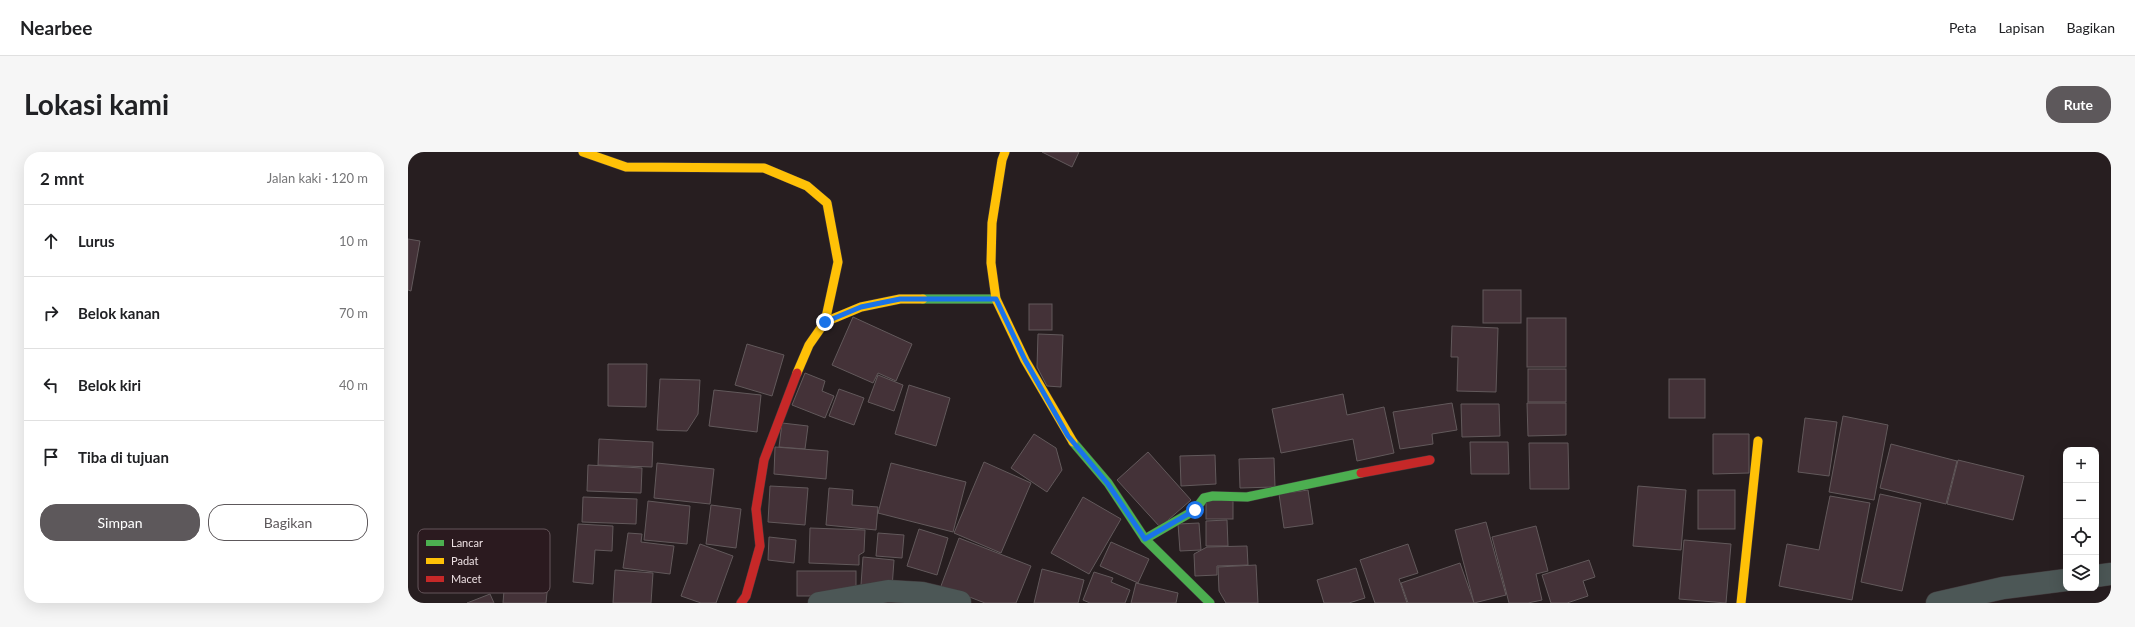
<!DOCTYPE html>
<html lang="id">
<head>
<meta charset="utf-8">
<style>
  body { margin:0; font-family:Lato,sans-serif; background:#f6f6f6; color:#202124 }
  .controls { position:absolute; right:12px; bottom:12px; display:grid; overflow:hidden; border-radius:8px; box-shadow:0 4px 16px #0002 }
  .controls button { width:36px; height:36px; display:grid; place-items:center; padding:0; border:0; border-bottom:1px solid #e0e0e0; background:#fff; color:#202124; font:20px sans-serif }
  .stop { position:absolute; width:12px; height:12px; margin:-9px; border:3px solid #1a73e8; border-radius:50%; background:#fff }
  .stop.end { background:#1a73e8; border-color:#fff; box-shadow:0 1px 4px #0008 }
  .list { margin:0; padding:0; list-style:none }
  h2 { display:flex; justify-content:space-between; align-items:center; height:52px; margin:0; padding:0 16px; font-size:17px }
  h2 small { font-size:13px; font-weight:400; color:#757577 }
  .list li { display:grid; grid-template-columns:26px 1fr auto; gap:12px; align-items:center; box-sizing:border-box; height:72px; padding:0 16px; border-top:1px solid #e0e0e0 }
  .list b { display:block; font-size:15px; white-space:nowrap }
  .list em { font-size:13px; font-style:normal; color:#757577 }
  .actions { display:flex; gap:8px; padding:12px 16px }
  .actions a { flex:1; padding:9px 0; border:1px solid #5d585b; border-radius:16px; text-align:center; font-size:14px; color:#5d585b }
  .actions .main { background:#5d585b; color:#fff }
  .icon { flex:none; width:22px; height:22px; fill:none; stroke:currentColor; stroke-width:2; stroke-linecap:round; stroke-linejoin:round }
  .map { position:relative; flex:none; width:1703px; height:451px; overflow:hidden; border-radius:16px }
  header { display:flex; align-items:center; gap:24px; box-sizing:border-box; height:56px; padding:0 20px; background:#fff; border-bottom:1px solid #e0e0e0 }
  header strong { font-size:19px }
  nav { display:flex; gap:22px; margin-inline-start:auto; font-size:14px }
  .intro { display:flex; align-items:center; justify-content:space-between; box-sizing:border-box; height:96px; padding:0 24px }
  h1 { margin:0; font-size:28px }
  .button { padding:10px 18px; border-radius:16px; background:#5d585b; color:#fff; font-size:14px; font-weight:700 }
  main { display:flex; gap:24px; padding:0 24px }
  aside { flex:1; background:#fff; border-radius:16px; box-shadow:0 4px 16px #0002 }
  .map>svg:first-child { display:block }
  .building { fill:#443238; stroke:#62595b }
  .lines { fill:none; stroke-linecap:round; stroke-linejoin:round }
  .street-casing { stroke:#423a3c; stroke-width:23 }
  .fast-casing { stroke:#423a3c; stroke-width:10 }
  .slow-casing { stroke:#423a3c; stroke-width:10 }
  .jam-casing { stroke:#423a3c; stroke-width:10 }
  .street { stroke:#4c5756; stroke-width:22 }
  .fast { stroke:#4caf50; stroke-width:9 }
  .slow { stroke:#ffc107; stroke-width:9 }
  .jam { stroke:#c62828; stroke-width:9 }
  .route { stroke:#1a73e8; stroke-width:5 }
  .key { fill:#2b1a1f; stroke:#65555a; stroke-width:1 }
  .key-label { font-size:11px; fill:#ede0e3 }
</style>
</head>
<body>
<header>
<strong>Nearbee</strong>
<nav><a>Peta</a><a>Lapisan</a><a>Bagikan</a></nav>
</header>
<div class="intro"><h1>Lokasi kami</h1><a class="button">Rute</a></div>
<main>
<aside>
<h2>2 mnt<small>Jalan kaki · 120 m</small></h2>
<ul class="list">
<li><svg class="icon" aria-label="ahead" viewBox="0 0 24 24"><path d="M12 20V5M6 11l6-6 6 6"/></svg><div><b>Lurus</b></div><em>10 m</em></li>
<li><svg class="icon" aria-label="right" viewBox="0 0 24 24"><path d="M7 20v-9h11M14 6l5 5-5 5"/></svg><div><b>Belok kanan</b></div><em>70 m</em></li>
<li><svg class="icon" aria-label="left" viewBox="0 0 24 24"><path d="M17 20v-9H6M10 6l-5 5 5 5"/></svg><div><b>Belok kiri</b></div><em>40 m</em></li>
<li><svg class="icon" aria-label="arrive" viewBox="0 0 24 24"><path d="M6 21V4h12l-3 4 3 4H6"/></svg><div><b>Tiba di tujuan</b></div></li>
</ul>
<div class="actions"><a class="main">Simpan</a><a>Bagikan</a></div>
</aside>
<div class="map">
<svg width="1703" height="451" viewBox="0 0 1703 451">
  <rect width="100%" height="100%" fill="#271e20"/>
  <g class="building">
    <path d="M634 0H671L664 15Z"/>
    <path d="M0 87 12 89 3 139 0 138Z"/>
    <rect x="1075" y="138" width="38" height="33"/>
    <rect x="621" y="152" width="23" height="26"/>
    <path d="M445 165 504 192 488 229 470 221 465 231 424 213Z"/>
    <rect x="1119" y="166" width="39" height="49"/>
    <path d="M1044 174 1090 176 1088 240 1049 239 1050 205H1043Z"/>
    <path d="M630 182 655 183 653 235 639 234 629 215Z"/>
    <path d="M339 192 376 203 364 244 327 233Z"/>
    <path d="M200 212H239L238 255 200 254Z"/>
    <rect x="1120" y="217" width="38" height="33"/>
    <path d="M397 221 417 229 414 239 426 244 417 266 384 253Z"/>
    <path d="M470 223 495 233 486 259 460 250Z"/>
    <path d="M252 227 292 228 290 262 279 279 249 278Z"/>
    <rect x="1261" y="227" width="36" height="39"/>
    <path d="M501 233 542 246 528 294 487 282Z"/>
    <path d="M431 237 456 246 446 273 421 264Z"/>
    <path d="M306 238 353 243 349 280 301 274Z"/>
    <path d="M935 242 939 263 976 255 986 301 949 309 945 287 873 301 864 257Z"/>
    <path d="M1044 251 1049 278 1024 282 1025 292 992 297 985 260Z"/>
    <path d="M1119 251H1158V283L1120 284Z"/>
    <path d="M1053 252H1091L1092 284 1054 285Z"/>
    <path d="M1435 264 1480 273 1466 348 1421 340Z"/>
    <path d="M1397 266 1429 270 1421 324 1390 320Z"/>
    <path d="M374 271 400 274 397 297 371 295Z"/>
    <path d="M626 282 648 296 654 318 639 340 603 316Z"/>
    <path d="M1305 282H1341V321L1305 322Z"/>
    <path d="M191 287 245 290 244 315 190 313Z"/>
    <path d="M1062 290H1100L1101 322H1063Z"/>
    <path d="M1121 291H1160L1161 337H1122Z"/>
    <path d="M1483 292 1549 309 1538 352 1472 336Z"/>
    <path d="M367 295 420 299 418 327 366 322Z"/>
    <path d="M740 300 783 348 752 375 709 328Z"/>
    <path d="M807 303 808 332 773 334 772 304Z"/>
    <path d="M866 306 867 335 832 336 831 307Z"/>
    <path d="M1550 308 1616 324 1605 368 1539 352Z"/>
    <path d="M576 310 623 331 593 401 546 381Z"/>
    <path d="M249 311 306 317 302 352 246 346Z"/>
    <path d="M483 311 558 330 545 380 470 361Z"/>
    <path d="M180 313 234 316 233 341 179 339Z"/>
    <path d="M362 334 400 336 397 373 360 370Z"/>
    <path d="M1230 334 1278 338 1273 398 1225 394Z"/>
    <path d="M421 336 445 338 444 353 470 355 468 378 418 373Z"/>
    <path d="M900 338 905 372 876 376 871 342Z"/>
    <rect x="1290" y="338" width="37" height="39"/>
    <path d="M1472 342 1513 351 1494 439 1453 430Z"/>
    <path d="M1422 344 1462 351 1444 448 1371 434 1379 392 1411 398Z"/>
    <path d="M175 345 229 347 228 372 174 370Z"/>
    <path d="M675 345 713 367 681 422 643 401Z"/>
    <rect x="798" y="346" width="27" height="21"/>
    <path d="M240 349 282 354 279 392 236 388Z"/>
    <path d="M303 353 333 357 328 396 298 392Z"/>
    <path d="M819 368 820 394H798V369Z"/>
    <path d="M1078 370 1098 443 1066 451 1047 378Z"/>
    <path d="M791 371 793 398 772 399 770 372Z"/>
    <path d="M170 372 205 374 204 399 187 398 185 432 165 430Z"/>
    <path d="M1128 374 1140 419 1128 422 1134 448 1120 451H1101L1084 385Z"/>
    <path d="M402 376 457 378 456 400 451 403V413L401 411Z"/>
    <path d="M511 377 540 386 529 423 499 414Z"/>
    <path d="M220 381 234 382 233 390 266 394 262 422 215 416Z"/>
    <path d="M470 381 496 383 494 406 468 404Z"/>
    <path d="M361 385 388 388 386 411 360 408Z"/>
    <path d="M551 386 623 414 608 451H577L533 434Z"/>
    <path d="M1276 388 1323 392 1318 451 1271 447Z"/>
    <path d="M703 390 741 407 730 431 692 414Z"/>
    <path d="M292 392 325 404 308 451H293L273 444Z"/>
    <path d="M1000 392 1010 421 991 427 999 451H967L952 408Z"/>
    <path d="M839 394 840 413 809 414V423L787 424 786 402 799 395Z"/>
    <path d="M455 405 486 408 484 436 453 433Z"/>
    <path d="M1181 408 1187 425 1175 429 1180 444 1159 451H1143L1134 423Z"/>
    <path d="M1052 411 1066 451H1000L993 431Z"/>
    <path d="M848 413 850 451H818L811 439 810 415Z"/>
    <path d="M948 416 957 446 941 451H916L909 428Z"/>
    <path d="M634 417 676 428 670 451H626Z"/>
    <path d="M207 418 245 421 243 451H205Z"/>
    <rect x="389" y="419" width="59" height="25"/>
    <path d="M686 420 705 426 703 430 722 438 717 451H682L675 448Z"/>
    <path d="M97 426 140 430 138 451H95Z"/>
    <path d="M728 431 770 441 768 451H723Z"/>
    <path d="M82 442 86 451H59Z"/>
  </g>
  <g class="lines">
    <g class="street-casing">
      <g id="street">
        <path d="M1688 424 1703 422"/>
        <path d="M411 451 480 439 514 441 552 450"/>
        <path d="M1529 451 1595 436 1658 428"/>
      </g>
    </g>
    <g class="fast-casing">
      <g id="fast">
        <path d="M515 147H588"/>
        <path d="M665 290 700 331 737 387 802 451"/>
        <path d="M737 387 787 358 796 346 805 344 839 345 953 321"/>
      </g>
    </g>
    <g class="slow-casing">
      <g id="slow">
        <path d="M175 0 218 15 356 16 399 34 419 51 430 110 417 170"/>
        <path d="M597 0 594 8 584 71 583 111 588 147 617 208 665 290"/>
        <path d="M389 221 401 193 417 170 453 155 492 147H515"/>
        <path d="M1333 451 1350 289"/>
      </g>
    </g>
    <g class="jam-casing">
      <g id="jam">
        <path d="M953 321 1022 308"/>
        <path d="M333 451 338 444 352 394 348 357 356 308 389 221"/>
      </g>
    </g>
    <use href="#street" class="street"/>
    <use href="#fast" class="fast"/>
    <use href="#slow" class="slow"/>
    <use href="#jam" class="jam"/>
  </g>
  <g class="lines">
    <path class="route" d="M417 170 453 155 492 147H588L617 208 660 284 700 332 737 387 787 358"/>
  </g>
  <rect x="10" y="377" width="132" height="64" rx="6" class="key"/>
  <rect x="18" y="388" width="18" height="6" fill="#4caf50"/>
  <rect x="18" y="406" width="18" height="6" fill="#ffc107"/>
  <rect x="18" y="424" width="18" height="6" fill="#c62828"/>
  <g class="key-label">
    <text x="43" y="395">Lancar</text>
    <text x="43" y="413">Padat</text>
    <text x="43" y="431">Macet</text>
  </g>
</svg>
<div class="controls">
<button>+</button>
<button>−</button>
<button><svg class="icon" aria-label="locate" viewBox="0 0 24 24"><circle cx="12" cy="12" r="6"/><path d="M12 2v4M12 18v4M2 12h4M18 12h4"/></svg></button>
<button><svg class="icon" aria-label="layers" viewBox="0 0 24 24"><path d="M12 4l9 5-9 5-9-5zM3 14l9 5 9-5"/></svg></button>
</div>
<div class="stop" style="left:787px;top:358px"></div>
<div class="stop end" style="left:417px;top:170px"></div>
</div>
</main>
</body>
</html>
